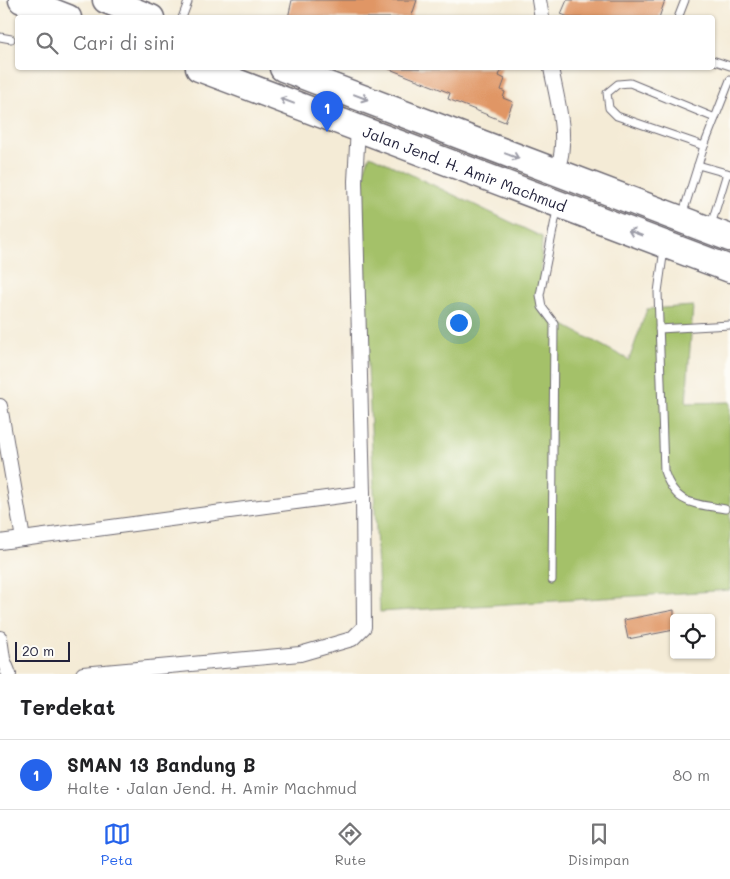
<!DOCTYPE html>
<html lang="id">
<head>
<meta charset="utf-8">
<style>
  body { margin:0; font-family:Mali,sans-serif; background:#f2f2f2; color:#202124 }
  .controls { position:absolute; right:15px; bottom:15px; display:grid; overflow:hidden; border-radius:5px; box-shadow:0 1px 4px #0004 }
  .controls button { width:45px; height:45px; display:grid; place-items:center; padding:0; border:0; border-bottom:1px solid #e0e0e0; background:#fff; color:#202124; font:25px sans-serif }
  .scale { position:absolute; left:15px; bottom:12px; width:55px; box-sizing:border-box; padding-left:5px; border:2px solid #22223b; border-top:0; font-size:14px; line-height:18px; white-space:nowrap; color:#22223b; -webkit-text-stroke:4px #fdfcf7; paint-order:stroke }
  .you { position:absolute; left:458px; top:322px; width:18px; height:18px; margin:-12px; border:4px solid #fff; border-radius:50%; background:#1a73e8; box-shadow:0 0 0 8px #1a73e833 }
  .badge { display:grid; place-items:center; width:32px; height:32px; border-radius:50%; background:#2563eb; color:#fff; font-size:16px; font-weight:700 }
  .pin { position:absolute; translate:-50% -41px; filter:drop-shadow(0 1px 2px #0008) }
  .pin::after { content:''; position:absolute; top:26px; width:18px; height:15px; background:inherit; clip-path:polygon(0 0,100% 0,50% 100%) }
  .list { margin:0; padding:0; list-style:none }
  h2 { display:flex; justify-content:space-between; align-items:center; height:65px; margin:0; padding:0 20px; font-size:21px }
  h2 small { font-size:16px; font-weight:400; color:#757577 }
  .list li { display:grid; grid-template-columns:32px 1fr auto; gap:15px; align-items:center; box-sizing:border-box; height:70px; padding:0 20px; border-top:1px solid #e0e0e0 }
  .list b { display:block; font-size:19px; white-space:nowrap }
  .list p { margin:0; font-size:16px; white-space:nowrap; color:#757577 }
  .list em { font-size:16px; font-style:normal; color:#757577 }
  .icon { flex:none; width:28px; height:28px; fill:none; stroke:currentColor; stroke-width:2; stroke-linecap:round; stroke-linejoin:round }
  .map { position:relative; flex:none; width:730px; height:674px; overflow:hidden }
  .search { position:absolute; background:#fff; box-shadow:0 1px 4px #0004; left:15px; right:15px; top:15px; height:55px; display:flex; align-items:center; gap:12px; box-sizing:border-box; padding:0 18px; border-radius:5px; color:#757577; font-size:19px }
  .sheet { height:135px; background:#fff }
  nav { display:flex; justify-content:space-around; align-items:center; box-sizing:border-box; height:70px; border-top:1px solid #e0e0e0; background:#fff; font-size:14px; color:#757577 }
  nav a { display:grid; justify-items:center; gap:2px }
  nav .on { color:#2563eb }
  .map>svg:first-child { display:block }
  .green { fill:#a4c169; stroke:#637252 }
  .building { fill:#e09665 }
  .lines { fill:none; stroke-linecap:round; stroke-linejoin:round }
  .lane-casing { stroke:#6c6871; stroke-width:9 }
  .street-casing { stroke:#6c6871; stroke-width:16 }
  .highway-casing { stroke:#6c6871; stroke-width:29 }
  .lane { stroke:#fff; stroke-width:7 }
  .street { stroke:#fff; stroke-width:14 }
  .highway { stroke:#fff; stroke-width:26 }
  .oneway { stroke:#9c9ca7 }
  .labels { text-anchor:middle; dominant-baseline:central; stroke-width:4; stroke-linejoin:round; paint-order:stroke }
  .street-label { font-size:15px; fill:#22223b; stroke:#fdfcf7 }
</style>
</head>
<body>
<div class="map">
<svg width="730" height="674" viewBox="0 0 730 674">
  <rect width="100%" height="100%" fill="#fdfcf7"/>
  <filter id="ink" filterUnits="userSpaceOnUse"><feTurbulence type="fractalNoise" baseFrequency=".02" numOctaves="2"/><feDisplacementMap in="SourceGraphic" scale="10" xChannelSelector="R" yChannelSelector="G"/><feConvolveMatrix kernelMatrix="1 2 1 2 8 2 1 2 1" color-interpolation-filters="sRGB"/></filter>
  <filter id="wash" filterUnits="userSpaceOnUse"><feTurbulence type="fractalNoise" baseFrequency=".0096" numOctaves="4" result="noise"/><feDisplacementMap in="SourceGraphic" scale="20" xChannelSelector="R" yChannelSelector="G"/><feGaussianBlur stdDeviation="1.12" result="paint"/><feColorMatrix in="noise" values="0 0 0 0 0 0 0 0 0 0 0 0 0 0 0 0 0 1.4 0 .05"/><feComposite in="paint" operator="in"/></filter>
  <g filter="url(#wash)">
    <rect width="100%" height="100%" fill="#f4ebd6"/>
    <path class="green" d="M370 155 542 237 540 312 629 360 647 309 693 306 686 403 730 402V590L380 612 359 184Z"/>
    <g id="blocks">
      <g class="building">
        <path d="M292 0H417L411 18H288Z"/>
        <path d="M567 0H665L659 18H571L561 14Z"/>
        <path d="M387 68H502L499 76 505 79 501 90 505 92 503 98 513 102 505 122 448 99 450 93Z"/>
        <path d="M674 610V630L628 639 624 620Z"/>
      </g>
    </g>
  </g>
  <g filter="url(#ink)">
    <use href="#blocks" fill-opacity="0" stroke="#6c6871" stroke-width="1"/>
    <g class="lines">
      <g class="lane-casing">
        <g id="lane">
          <path d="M182 18 188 2"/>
          <path d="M678 18 685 0"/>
          <path d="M0 37 11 39"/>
          <path d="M712 60 730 66"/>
          <path d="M704 146 617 116 609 108 607 93 618 84 630 83 715 118"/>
          <path d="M698 165 730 174"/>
          <path d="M682 216 704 146 730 80"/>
          <path d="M711 225 727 173"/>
          <path d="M664 249 658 292 664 471C676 506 693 503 725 509"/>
          <path d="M659 329 730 325"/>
          <path d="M552 580 554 323 542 307 540 295 557 210"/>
        </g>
      </g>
      <g class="street-casing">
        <g id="street">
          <path d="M539 0 542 18"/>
          <path d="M551 68C557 100 570 141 556 173"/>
          <path d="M0 406 23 539"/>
          <path d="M0 542 363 493"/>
          <path d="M0 638 3 659 9 674"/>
          <path d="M83 674 300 654 352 639 364 627 363 493 355 181 358 128"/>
        </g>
      </g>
      <g class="highway-casing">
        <g id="highway">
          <path d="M22 0 68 18"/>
          <path d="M106 0 151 18"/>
          <path id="s1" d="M199 68 730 269"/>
          <path d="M283 68 730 238"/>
        </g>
      </g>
      <use href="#lane" class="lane"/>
      <use href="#street" class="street"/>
      <use href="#highway" class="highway"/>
    </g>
    <defs><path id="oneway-shaft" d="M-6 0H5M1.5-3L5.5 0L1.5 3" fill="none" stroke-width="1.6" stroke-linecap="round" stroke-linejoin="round" transform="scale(1.25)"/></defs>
    <g class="oneway">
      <use href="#oneway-shaft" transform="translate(361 97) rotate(21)"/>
      <use href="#oneway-shaft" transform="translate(287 101) rotate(-159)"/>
      <use href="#oneway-shaft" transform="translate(512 156) rotate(21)"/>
      <use href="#oneway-shaft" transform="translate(635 233) rotate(-159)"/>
    </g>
  </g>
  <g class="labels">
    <g class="street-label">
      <text stroke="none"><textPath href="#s1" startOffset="284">Jalan Jend. H. Amir Machmud</textPath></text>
    </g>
  </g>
</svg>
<div class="controls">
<button><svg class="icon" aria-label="locate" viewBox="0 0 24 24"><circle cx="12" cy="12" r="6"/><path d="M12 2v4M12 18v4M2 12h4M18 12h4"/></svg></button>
</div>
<div class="scale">20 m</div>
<div class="you"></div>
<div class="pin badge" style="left:327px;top:132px">1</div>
<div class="search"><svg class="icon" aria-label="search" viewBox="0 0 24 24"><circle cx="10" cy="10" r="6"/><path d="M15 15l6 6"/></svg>Cari di sini</div>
</div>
<section class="sheet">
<h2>Terdekat<small></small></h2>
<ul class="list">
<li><span class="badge">1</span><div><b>SMAN 13 Bandung B</b><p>Halte · Jalan Jend. H. Amir Machmud</p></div><em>80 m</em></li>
</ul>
</section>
<nav>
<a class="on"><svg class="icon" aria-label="map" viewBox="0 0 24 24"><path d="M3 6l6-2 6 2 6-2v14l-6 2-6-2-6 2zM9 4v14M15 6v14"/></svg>Peta</a>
<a><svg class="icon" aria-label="directions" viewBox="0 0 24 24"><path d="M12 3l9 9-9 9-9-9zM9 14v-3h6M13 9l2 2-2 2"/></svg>Rute</a>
<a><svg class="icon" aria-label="saved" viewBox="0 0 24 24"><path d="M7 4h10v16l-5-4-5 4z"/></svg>Disimpan</a>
</nav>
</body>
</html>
